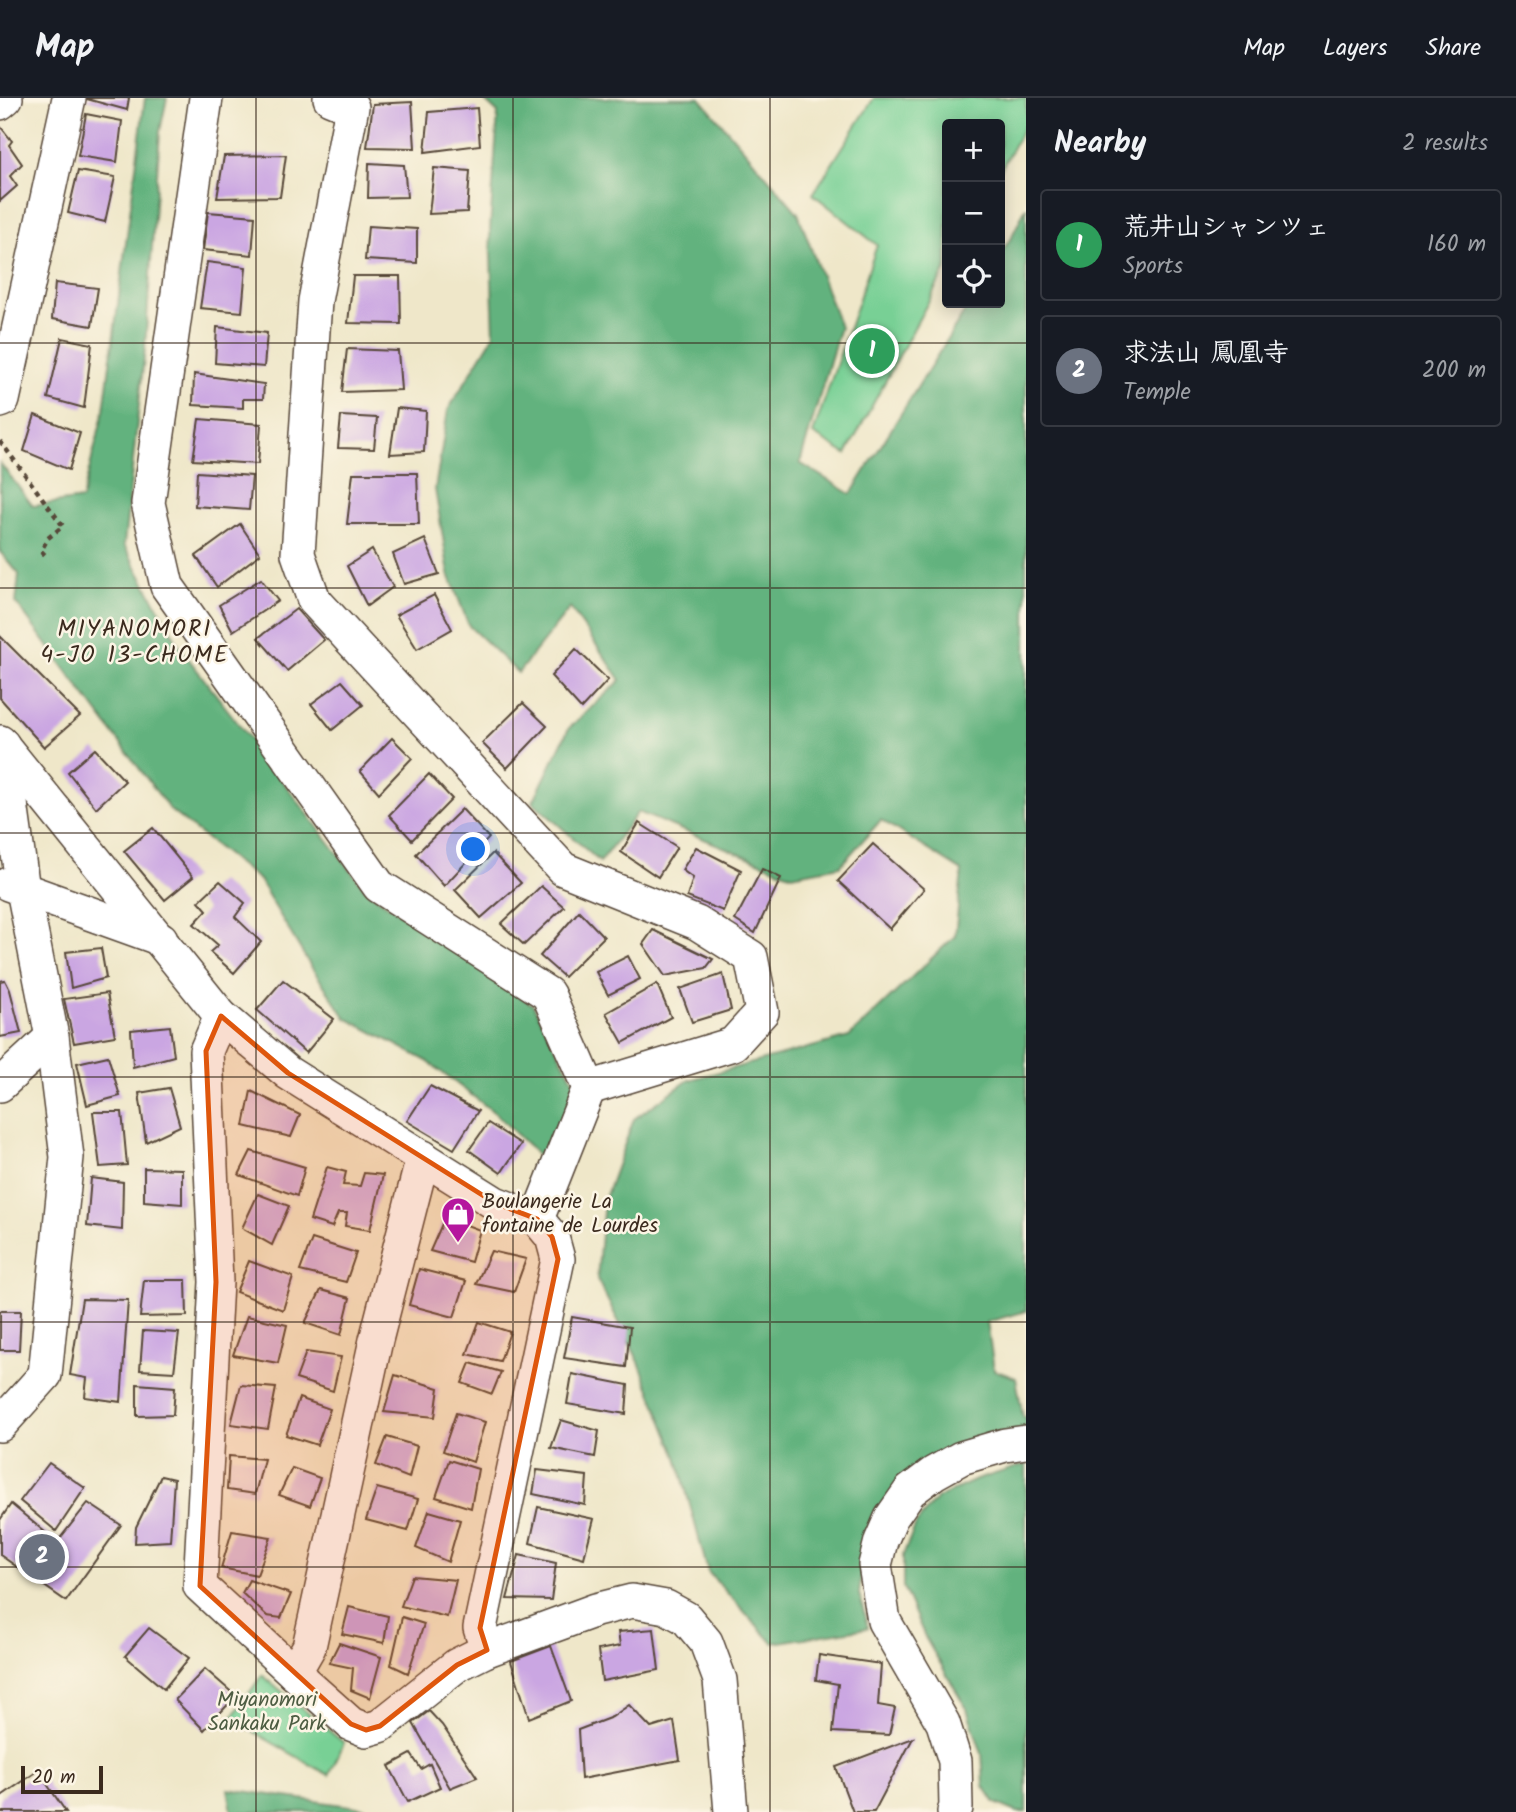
<!DOCTYPE html>
<html lang="en">
<head>
<meta charset="utf-8">
<style>
  body { margin:0; font-family:Kalam,"Klee One",sans-serif; background:#242831; color:#f1f3f6 }
  .controls { position:absolute; right:21px; top:21px; display:grid; overflow:hidden; border-radius:7px; box-shadow:0 4px 18px #0003 }
  .controls button { width:63px; height:63px; display:grid; place-items:center; padding:0; border:0; border-bottom:2px solid #363941; background:#171b24; color:#f1f3f6; font:35px sans-serif }
  .scale { position:absolute; left:21px; bottom:18px; width:82px; box-sizing:border-box; padding-left:7px; border:4px solid #3b2a1e; border-top:0; font-size:19px; line-height:24px; white-space:nowrap; color:#3b2a1e; -webkit-text-stroke:5px #fcf5e5; paint-order:stroke }
  .you { position:absolute; left:474px; top:752px; width:24px; height:24px; margin:-18px; border:5px solid #fff; border-radius:50%; background:#1a73e8; box-shadow:0 0 0 10px #1a73e833 }
  .badge { display:grid; place-items:center; width:46px; height:46px; border-radius:50%; background:#7c3aed; color:#fff; font-size:23px; font-weight:700 }
  .pin { position:absolute; translate:-50% -50%; border:4px solid #fff; box-shadow:0 2px 7px #0006 }
  .list { margin:0; padding:0; list-style:none }
  h2 { display:flex; justify-content:space-between; align-items:center; height:91px; margin:0; padding:0 28px; font-size:30px }
  h2 small { font-size:23px; font-weight:400; color:#9ea1a6 }
  .list li { display:grid; grid-template-columns:46px 1fr auto; gap:21px; align-items:center; box-sizing:border-box; height:112px; margin:0 14px 14px; padding:0 14px; border:2px solid #363941; border-radius:7px }
  .list b { display:block; font-size:26px; white-space:nowrap }
  .list p { margin:0; font-size:23px; white-space:nowrap; color:#9ea1a6 }
  .list em { font-size:23px; font-style:normal; color:#9ea1a6 }
  .icon { flex:none; width:38px; height:38px; fill:none; stroke:currentColor; stroke-width:2; stroke-linecap:round; stroke-linejoin:round }
  .map { position:relative; flex:none; width:1026px; height:1714px; overflow:hidden }
  header { display:flex; align-items:center; gap:42px; box-sizing:border-box; height:98px; padding:0 35px; background:#171b24; border-bottom:2px solid #363941 }
  header strong { font-size:33px }
  nav { display:flex; gap:38px; margin-inline-start:auto; font-size:24px }
  main { display:flex }
  aside { flex:1; background:#171b24 }
  .map>svg:first-child { display:block }
  .green { fill:#78d095; stroke:#5a7d5a; stroke-width:2 }
  .forest { fill:#62b27e; stroke:#4e6e4e; stroke-width:2 }
  .building { fill:#caa6e2 }
  .lines { fill:none; stroke-linecap:round; stroke-linejoin:round }
  .minor-casing { stroke:#564638; stroke-width:36 }
  .path { stroke:#564638; stroke-width:4.5; stroke-dasharray:5 5; stroke-linecap:butt }
  .minor { stroke:#fff; stroke-width:33 }
  .marked { fill:#df570d; fill-opacity:0.2; stroke:#df570d; stroke-width:5; stroke-linejoin:round }
  .grid { fill:none; stroke:#3b2a1e; stroke-width:2; stroke-opacity:0.55 }
  .labels { text-anchor:middle; dominant-baseline:central; stroke-width:5; stroke-linejoin:round; paint-order:stroke }
  .poi-label { font-size:21px; fill:#3b2a1e; stroke:#fcf5e5; text-anchor:start }
  .park-label { font-size:21px; fill:#4d5c42; stroke:#fcf5e5 }
  .neighbourhood-label { font-size:23px; letter-spacing:2px; fill:#3b2a1e; stroke:#fcf5e5 }
</style>
</head>
<body>
<header>
<strong>Map</strong>
<nav><a>Map</a><a>Layers</a><a>Share</a></nav>
</header>
<main>
<div class="map">
<svg width="1026" height="1714" viewBox="0 0 1026 1714">
  <rect width="100%" height="100%" fill="#fcf5e5"/>
  <filter id="ink" filterUnits="userSpaceOnUse"><feTurbulence type="fractalNoise" baseFrequency=".0143" numOctaves="2"/><feDisplacementMap in="SourceGraphic" scale="14" xChannelSelector="R" yChannelSelector="G"/><feConvolveMatrix kernelMatrix="1 2 1 2 8 2 1 2 1" color-interpolation-filters="sRGB"/></filter>
  <filter id="wash" filterUnits="userSpaceOnUse"><feTurbulence type="fractalNoise" baseFrequency=".00686" numOctaves="4" result="noise"/><feDisplacementMap in="SourceGraphic" scale="28" xChannelSelector="R" yChannelSelector="G"/><feGaussianBlur stdDeviation="1.57" result="paint"/><feColorMatrix in="noise" values="0 0 0 0 0 0 0 0 0 0 0 0 0 0 0 0 0 1.4 0 .05"/><feComposite in="paint" operator="in"/></filter>
  <g filter="url(#wash)">
    <rect width="100%" height="100%" fill="#efe7c9"/>
    <g class="green">
      <path d="M874 0H1026V25L1000 73V26H947V169L846 356 813 336 877 147 813 96Z"/>
      <path d="M262 1577 344 1645 329 1677 231 1621Z"/>
    </g>
    <g class="forest">
      <path d="M145 0H167L160 33 145 250 124 447 181 551 366 792 533 907 578 991 543 1062 495 1015 427 963 346 920 308 864 259 782 171 713 16 505 19 476 0 454V365L33 408 82 401 104 312Z"/>
      <path d="M472 0H700L798 115 840 229 800 365 851 396 970 205H1000V157L1012 138 1026 109V1213L987 1224 994 1272 1016 1280 1023 1319H1026V1332L992 1337 864 1454 859 1496 868 1530 773 1545 708 1474 677 1359 638 1262 597 1181 604 1103 634 1021 689 982 849 939 955 838 962 773 881 722 840 768 792 777 638 714 600 764 533 704 569 630 621 582 570 510 518 575 469 528 449 476 435 391 448 312 494 237 490 131 498 15 483 1Z"/>
      <path d="M1026 1366V1714H1017L995 1705 984 1688 982 1656 967 1611 926 1541 903 1489V1457L916 1426 937 1400 976 1382Z"/>
      <path d="M228 1691 365 1710 372 1714H232Z"/>
    </g>
    <g id="blocks">
      <g class="building">
        <path d="M83 0H129L127 12Z"/>
        <path d="M412 4 415 50 367 49 373 6Z"/>
        <path d="M477 10 480 47 425 54 429 14Z"/>
        <path d="M86 16 122 23 117 64 78 58Z"/>
        <path d="M0 28 12 43 9 47 22 66 10 78 17 88 0 103Z"/>
        <path d="M286 57 280 99 217 100 224 58Z"/>
        <path d="M369 65 404 67 407 99 368 100Z"/>
        <path d="M434 70 470 73 467 114 429 116Z"/>
        <path d="M78 73 115 79 105 124 68 115Z"/>
        <path d="M208 114 255 118 252 157 203 152Z"/>
        <path d="M368 128 417 131V165L365 162Z"/>
        <path d="M207 164 246 169 242 214 200 210Z"/>
        <path d="M353 178H400L401 226 348 225Z"/>
        <path d="M55 185 98 190 92 228 52 221Z"/>
        <path d="M217 229 267 235 264 269 215 265Z"/>
        <path d="M62 240 92 246 84 310 48 300Z"/>
        <path d="M347 251 398 253 401 292 342 294Z"/>
        <path d="M194 276 264 286 263 301H243V310L193 307Z"/>
        <path d="M397 310 426 313 424 354 390 356Z"/>
        <path d="M35 317 80 335 69 372 24 353Z"/>
        <path d="M341 318 377 320 374 351 338 350Z"/>
        <path d="M199 321 261 326 258 366 193 362Z"/>
        <path d="M197 374 252 378 249 412 195 408Z"/>
        <path d="M353 375H417L419 426H347Z"/>
        <path d="M240 426 260 456 217 489 196 458Z"/>
        <path d="M425 441 439 476 404 486 393 456Z"/>
        <path d="M372 452 393 489 367 508 347 468Z"/>
        <path d="M261 481 278 503 233 533 219 507Z"/>
        <path d="M434 497 452 531 417 551 396 517Z"/>
        <path d="M296 511 324 542 287 573 258 540Z"/>
        <path d="M0 538 80 618 44 649 0 600Z"/>
        <path d="M576 551 608 582 581 611 551 578Z"/>
        <path d="M342 583 363 607 332 632 311 606Z"/>
        <path d="M523 605 547 628 507 670 482 645Z"/>
        <path d="M392 640 412 660 379 695 360 673Z"/>
        <path d="M95 651 125 683 96 710 68 674Z"/>
        <path d="M429 676 452 701 412 742 389 717Z"/>
        <path d="M462 711 489 740 444 788 416 756Z"/>
        <path d="M639 725 677 749 658 779 621 754Z"/>
        <path d="M153 730 193 779 165 802 124 753Z"/>
        <path d="M873 746 924 791 890 831 838 783Z"/>
        <path d="M696 749 741 772 723 813 687 799 693 780 682 772Z"/>
        <path d="M493 755 521 785 481 820 455 792Z"/>
        <path d="M762 771 781 780 755 835 735 822Z"/>
        <path d="M220 783 245 805 235 819 261 844 234 875 210 854 218 847 194 826 207 812 199 803Z"/>
        <path d="M541 788 564 809 524 847 501 826Z"/>
        <path d="M579 813 604 839 564 879 540 858Z"/>
        <path d="M653 832 713 861 706 870 665 878 643 846Z"/>
        <path d="M101 850 106 880 71 890 66 854Z"/>
        <path d="M628 858 640 881 608 897 596 874Z"/>
        <path d="M723 876 731 912 692 924 680 891Z"/>
        <path d="M5 882 10 892 21 935 0 939V883Z"/>
        <path d="M283 882 334 921 306 955 257 912Z"/>
        <path d="M657 886 671 919 623 945 606 915Z"/>
        <path d="M107 895 115 938 74 945 64 901Z"/>
        <path d="M170 928 174 958 133 969 131 932Z"/>
        <path d="M108 958 120 998 87 1007 77 965Z"/>
        <path d="M430 988 478 1013 454 1051 407 1023Z"/>
        <path d="M169 990 180 1028 146 1044 139 995Z"/>
        <path d="M251 993 300 1017 291 1039 244 1028Z"/>
        <path d="M93 1014H122L127 1067 100 1069Z"/>
        <path d="M488 1025 521 1046 501 1075 469 1052Z"/>
        <path d="M251 1053 305 1069 297 1098 239 1077Z"/>
        <path d="M327 1069 346 1074 343 1087 360 1088 364 1075 383 1077 370 1132 345 1128 347 1115H338L332 1129 310 1122Z"/>
        <path d="M144 1070 182 1071V1106L144 1103Z"/>
        <path d="M91 1080 123 1084 122 1132 87 1128Z"/>
        <path d="M258 1096 289 1108 272 1147 242 1130Z"/>
        <path d="M445 1119 480 1132 471 1164 430 1153Z"/>
        <path d="M312 1141 356 1155 346 1184 300 1173Z"/>
        <path d="M491 1153 526 1161 514 1194 476 1186Z"/>
        <path d="M249 1163 293 1179 283 1212 236 1194Z"/>
        <path d="M419 1171 466 1183 454 1219 409 1207Z"/>
        <path d="M144 1182H186L187 1218 140 1219Z"/>
        <path d="M321 1192 350 1200 341 1237 305 1225Z"/>
        <path d="M82 1201 128 1202 121 1304 85 1299 87 1280 70 1277Z"/>
        <path d="M0 1213H21L19 1252H0Z"/>
        <path d="M247 1218 287 1227 278 1265 233 1257Z"/>
        <path d="M572 1219 630 1229 626 1269 564 1260Z"/>
        <path d="M479 1224 510 1234 500 1263 467 1256Z"/>
        <path d="M143 1233 179 1235 174 1274 140 1272Z"/>
        <path d="M306 1254 341 1259 333 1293 296 1281Z"/>
        <path d="M470 1265 501 1274 492 1296 462 1285Z"/>
        <path d="M572 1276 628 1287 626 1316 567 1306Z"/>
        <path d="M395 1277 439 1290 435 1319 384 1314Z"/>
        <path d="M137 1286 175 1289 173 1317 137 1318Z"/>
        <path d="M241 1287 276 1290 268 1331 231 1326Z"/>
        <path d="M299 1300 330 1311 317 1347 286 1337Z"/>
        <path d="M456 1315 485 1324 473 1364 443 1353Z"/>
        <path d="M561 1322 599 1333 595 1359 551 1350Z"/>
        <path d="M387 1339 417 1348 409 1380 376 1367Z"/>
        <path d="M229 1358 264 1361 255 1396 227 1392Z"/>
        <path d="M449 1362 478 1371 471 1410 436 1399Z"/>
        <path d="M49 1365 85 1390 56 1433 20 1403Z"/>
        <path d="M292 1370 320 1380 310 1408 279 1397Z"/>
        <path d="M537 1372 587 1378 585 1407 533 1396Z"/>
        <path d="M161 1378 174 1381 170 1443 135 1445 136 1429Z"/>
        <path d="M377 1390 418 1401 408 1433 366 1422Z"/>
        <path d="M88 1405 121 1427 66 1503 0 1457V1422L11 1406 57 1444Z"/>
        <path d="M538 1409 594 1421 584 1460 530 1445Z"/>
        <path d="M429 1413 460 1422 448 1464 416 1450Z"/>
        <path d="M232 1433 271 1439 257 1477 221 1470Z"/>
        <path d="M519 1457 556 1465 551 1502 507 1501Z"/>
        <path d="M412 1478 456 1482 447 1519 401 1508Z"/>
        <path d="M249 1482 291 1496 281 1520 267 1518 242 1495Z"/>
        <path d="M349 1509 388 1518 384 1545 342 1536Z"/>
        <path d="M402 1519 424 1526 408 1575 391 1567Z"/>
        <path d="M149 1530 189 1560 164 1591 125 1558Z"/>
        <path d="M654 1531 659 1572 602 1583 598 1552 620 1548 618 1534Z"/>
        <path d="M339 1545 381 1559 370 1600 351 1592 353 1570 329 1565Z"/>
        <path d="M551 1548 571 1603 529 1620 511 1563Z"/>
        <path d="M819 1557 881 1566 878 1607 895 1610 889 1637 833 1634 838 1586 816 1582Z"/>
        <path d="M205 1571 236 1598 204 1632 175 1602Z"/>
        <path d="M629 1607 651 1630 674 1623 680 1662 581 1681 578 1632 612 1619Z"/>
        <path d="M429 1613 442 1627 477 1679 450 1690 413 1625Z"/>
        <path d="M913 1640 874 1714H853L836 1669Z"/>
        <path d="M411 1656 421 1671 430 1666 440 1689 408 1704 389 1668Z"/>
        <path d="M38 1673 66 1714H0V1699Z"/>
      </g>
    </g>
  </g>
  <g filter="url(#ink)">
    <use href="#blocks" fill-opacity="0" stroke="#564638" stroke-width="2"/>
    <g class="lines">
      <g class="minor-casing">
        <g id="minor">
          <path d="M206 0 148 405 167 488 379 788 548 896 589 990 537 1121"/>
          <path d="M330 0 352 9 315 203 298 456 314 502 563 771 697 825 751 859 762 914 733 946 589 990"/>
          <path d="M0 5 6 0"/>
          <path d="M0 303 3 302 69 0"/>
          <path d="M0 644 221 918 288 975 495 1105 537 1121 552 1139 558 1161 480 1530 487 1552"/>
          <path d="M8 786 161 841"/>
          <path d="M221 918 206 953 216 1184 200 1488 294 1575 351 1626 366 1632 380 1628 457 1567 487 1552 596 1512 632 1503 666 1509 686 1520 706 1544 720 1582 731 1714"/>
          <path d="M0 987 52 939"/>
          <path d="M0 1327 45 1277 67 1059 52 939 23 792 3 647"/>
          <path d="M294 1575 309 1549 376 1242 423 1059"/>
          <path d="M954 1714 956 1710 955 1663 943 1625 884 1523 875 1467 881 1443 891 1420 910 1393 934 1375 961 1360 1005 1347 1026 1344"/>
        </g>
      </g>
      <path class="path" d="M0 343 63 428 48 440 41 453 46 458"/>
      <use href="#minor" class="minor"/>
    </g>
  </g>
  <path class="marked" d="M221 918 288 975 495 1105 537 1121 552 1139 558 1161 480 1530 487 1552 457 1567 380 1628 366 1632 351 1626 200 1488 216 1184 206 953Z"/>
  <path class="grid" d="M256 0V1714M513 0V1714M770 0V1714M0 245H1026M0 490H1026M0 735H1026M0 979H1026M0 1224H1026M0 1469H1026"/>
  <defs>
    <g id="shop-pin" transform="scale(1.75)"><path d="M0 17L-7.5 6A9.5 9.5 0 1 1 7.5 6Z" fill="#b5179e" stroke="#fcf5e5"/><path d="M-5-2.5h2.3a2.7 3.5 0 0 1 5.4 0H5L5.5 6h-11ZM-1.5-2.5h3a1.5 2.3 0 0 0-3 0Z" fill="#fff"/></g>
  </defs>
  <g fill-rule="evenodd">
    <use href="#shop-pin" x="458" y="1116"/>
  </g>
  <g class="labels">
    <g class="poi-label">
      <text x="482" y="1104">Boulangerie La<tspan x="482" dy="24">fontaine de Lourdes</tspan></text>
    </g>
    <g class="park-label">
      <text x="267" y="1602">Miyanomori<tspan x="267" dy="24">Sankaku Park</tspan></text>
    </g>
    <g class="neighbourhood-label">
      <text x="135" y="532">MIYANOMORI<tspan x="135" dy="26">4-JO 13-CHOME</tspan></text>
    </g>
  </g>
</svg>
<div class="controls">
<button>+</button>
<button>−</button>
<button><svg class="icon" aria-label="locate" viewBox="0 0 24 24"><circle cx="12" cy="12" r="6"/><path d="M12 2v4M12 18v4M2 12h4M18 12h4"/></svg></button>
</div>
<div class="scale">20 m</div>
<div class="you"></div>
<div class="pin badge" style="left:872px;top:253px;background:#2e9e5b">1</div>
<div class="pin badge" style="left:42px;top:1459px;background:#6b7280">2</div>
</div>
<aside>
<h2>Nearby<small>2 results</small></h2>
<ul class="list">
<li><span class="badge" style="background:#2e9e5b">1</span><div><b>荒井山シャンツェ</b><p>Sports</p></div><em>160 m</em></li>
<li><span class="badge" style="background:#6b7280">2</span><div><b>求法山 鳳凰寺</b><p>Temple</p></div><em>200 m</em></li>
</ul>
</aside>
</main>
</body>
</html>
